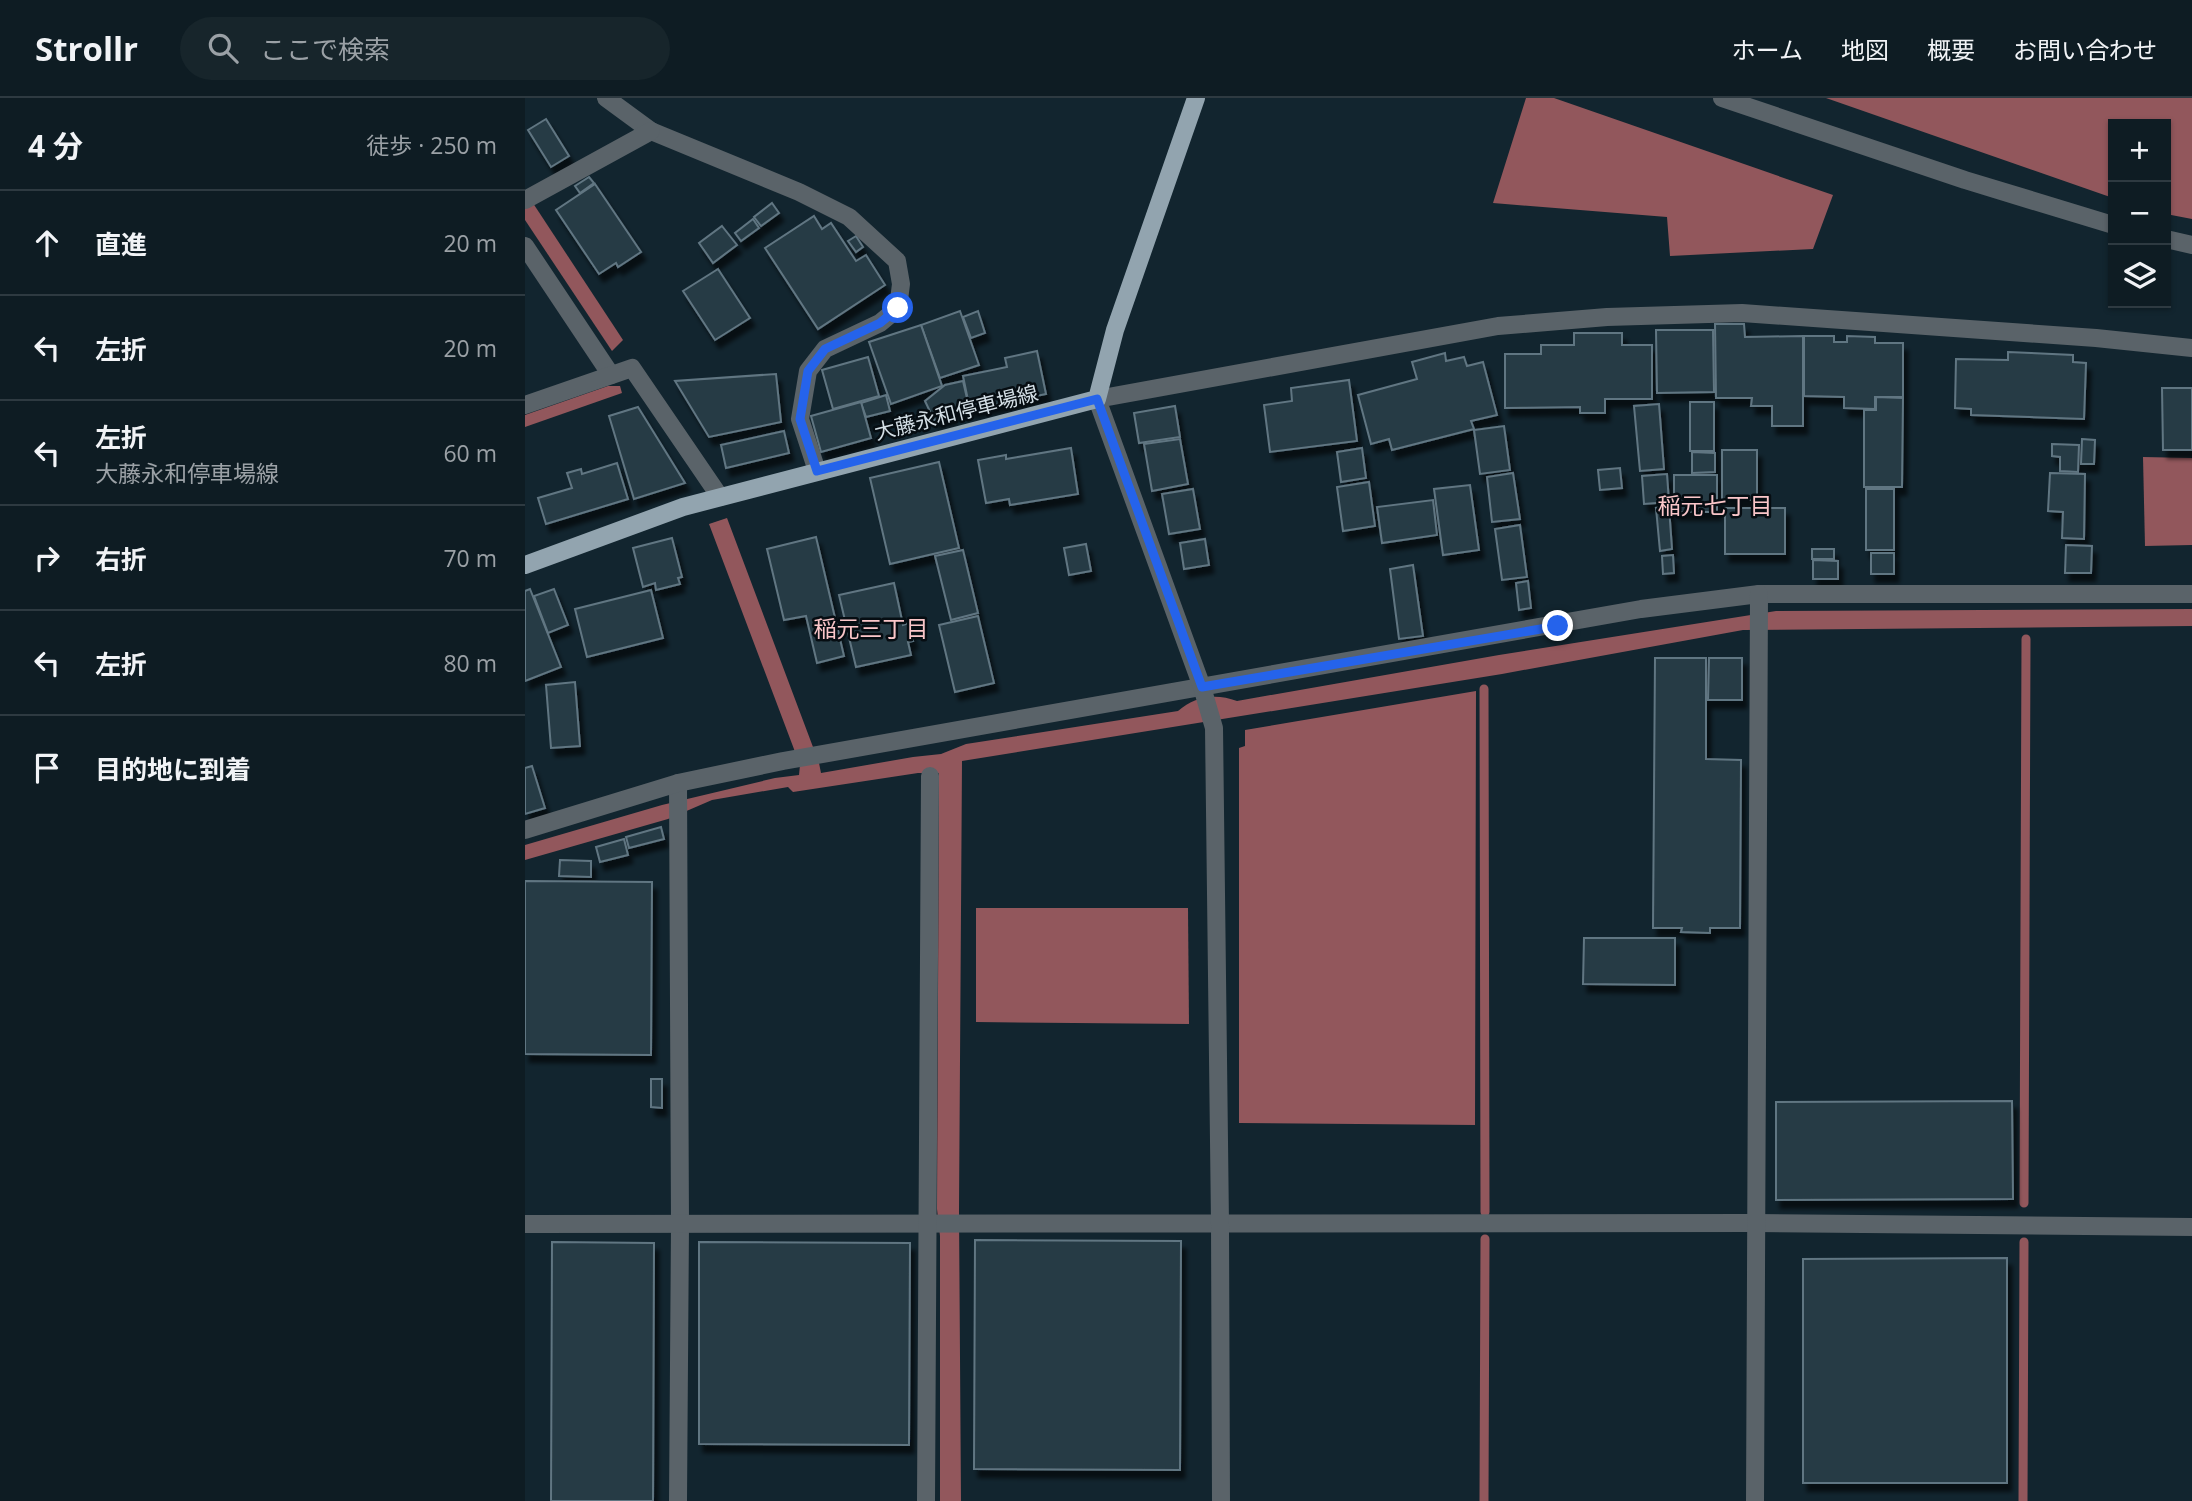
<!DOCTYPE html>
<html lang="ja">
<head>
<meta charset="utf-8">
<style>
  body { margin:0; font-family:"Open Sans","Noto Sans JP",sans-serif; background:#17252b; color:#f1f3f6 }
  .controls { position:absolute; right:21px; top:21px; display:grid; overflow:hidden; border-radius:0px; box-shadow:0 2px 5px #0004 }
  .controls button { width:63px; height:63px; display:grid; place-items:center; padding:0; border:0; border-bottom:2px solid #2e3a41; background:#0e1c23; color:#f1f3f6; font:35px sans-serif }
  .stop { position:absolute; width:21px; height:21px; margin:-16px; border:5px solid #2563eb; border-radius:50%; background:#fff }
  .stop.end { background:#2563eb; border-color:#fff; box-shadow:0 2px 7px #0008 }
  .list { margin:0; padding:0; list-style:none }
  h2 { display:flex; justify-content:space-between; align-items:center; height:91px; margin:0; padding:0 28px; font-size:30px }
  h2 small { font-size:23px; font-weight:400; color:#9ba1a6 }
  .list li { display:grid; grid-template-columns:46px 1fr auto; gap:21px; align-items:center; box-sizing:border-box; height:105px; padding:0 28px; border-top:2px solid #2e3a41 }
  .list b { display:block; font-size:26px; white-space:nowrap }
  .list p { margin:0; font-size:23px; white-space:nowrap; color:#9ba1a6 }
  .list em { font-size:23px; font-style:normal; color:#9ba1a6 }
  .icon { flex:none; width:38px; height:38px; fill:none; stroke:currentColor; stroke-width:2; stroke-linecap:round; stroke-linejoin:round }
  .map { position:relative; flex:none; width:1667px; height:1403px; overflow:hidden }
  header { display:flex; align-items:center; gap:42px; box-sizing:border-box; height:98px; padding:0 35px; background:#0e1c23; border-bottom:2px solid #2e3a41 }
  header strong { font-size:33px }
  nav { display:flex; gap:38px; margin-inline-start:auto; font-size:24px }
  .search { width:490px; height:63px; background:#17252b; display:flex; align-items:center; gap:18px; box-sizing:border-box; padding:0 24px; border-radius:38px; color:#9ba1a6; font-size:26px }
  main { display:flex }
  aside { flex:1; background:#0e1c23 }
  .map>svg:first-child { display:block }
  .water { fill:#92575c }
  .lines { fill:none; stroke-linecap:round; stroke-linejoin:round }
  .stream { stroke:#92575c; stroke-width:9 }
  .building { fill:#273b45; stroke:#617682; stroke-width:2; filter:url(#shadow) }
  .minor { stroke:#5a6369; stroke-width:18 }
  .major { stroke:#92a4af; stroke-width:18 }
  .route { stroke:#2563eb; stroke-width:9 }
  .labels { text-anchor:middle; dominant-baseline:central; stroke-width:5; stroke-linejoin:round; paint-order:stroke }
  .street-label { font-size:21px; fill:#d3dee5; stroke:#060d12 }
  .neighbourhood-label { font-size:23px; fill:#fac6c9; stroke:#060d12 }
</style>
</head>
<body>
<header>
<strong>Strollr</strong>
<div class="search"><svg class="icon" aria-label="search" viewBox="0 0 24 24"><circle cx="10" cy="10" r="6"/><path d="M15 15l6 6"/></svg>ここで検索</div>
<nav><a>ホーム</a><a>地図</a><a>概要</a><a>お問い合わせ</a></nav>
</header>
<main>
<aside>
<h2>4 分<small>徒歩 · 250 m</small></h2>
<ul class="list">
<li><svg class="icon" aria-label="ahead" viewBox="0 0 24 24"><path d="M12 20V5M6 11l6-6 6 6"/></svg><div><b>直進</b></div><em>20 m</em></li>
<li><svg class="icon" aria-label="left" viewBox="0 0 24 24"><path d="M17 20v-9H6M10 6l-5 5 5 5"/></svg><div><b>左折</b></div><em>20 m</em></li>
<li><svg class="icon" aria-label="left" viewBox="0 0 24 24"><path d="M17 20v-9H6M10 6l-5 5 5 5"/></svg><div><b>左折</b><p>大藤永和停車場線</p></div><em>60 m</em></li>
<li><svg class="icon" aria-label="right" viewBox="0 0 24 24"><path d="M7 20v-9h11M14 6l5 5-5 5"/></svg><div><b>右折</b></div><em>70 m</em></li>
<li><svg class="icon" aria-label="left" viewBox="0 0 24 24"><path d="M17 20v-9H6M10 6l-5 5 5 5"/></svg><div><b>左折</b></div><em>80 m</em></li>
<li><svg class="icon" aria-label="arrive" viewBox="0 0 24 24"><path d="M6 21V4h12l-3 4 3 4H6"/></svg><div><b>目的地に到着</b></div></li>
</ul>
</aside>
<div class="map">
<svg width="1667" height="1403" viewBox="0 0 1667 1403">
  <defs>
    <filter id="shadow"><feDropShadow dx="4.5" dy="8" stdDeviation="2" flood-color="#0009"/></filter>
  </defs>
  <rect width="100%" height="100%" fill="#12252f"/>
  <g class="water">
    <path d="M1001 0H1029L1308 97 1288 151 1145 158 1142 119 968 105Z"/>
    <path d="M1301 0H1667V121L1641 116V26H1588V100Z"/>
    <path d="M0 93 98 242 87 253 0 122Z"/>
    <path d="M83 288H95L97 295 0 329V317Z"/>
    <path d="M1618 359 1667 360V447L1620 448Z"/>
    <path d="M202 420 294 665 296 675 388 659 416 656 441 646 653 613C670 598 691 595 712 603L974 557 1251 513 1667 511V528L1218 532 977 576 437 663 434 1114 436 1403H415V1138L412 1111 414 675H393L268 694 263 689 187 702 143 721 0 762V747L137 707 250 680 274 677 275 667 184 426Z"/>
    <path d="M951 593 950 1027 714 1025V650L720 648V632Z"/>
    <path d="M451 810H663L664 926 451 924Z"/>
  </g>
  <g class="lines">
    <g class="stream">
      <path d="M959 591 960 1114"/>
      <path d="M1499 1105 1501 541"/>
      <path d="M959 1403 960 1141"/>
      <path d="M1498 1403 1499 1144"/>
    </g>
  </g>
  <g class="building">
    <path d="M21 21 44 58 26 69 3 32Z"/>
    <path d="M64 79 69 85 55 95 50 88Z"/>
    <path d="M70 86 116 154 93 169 91 165 74 176 31 112Z"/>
    <path d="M247 105 254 115 236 128 229 119Z"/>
    <path d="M289 118 297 131 306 125 331 163 341 157 360 187 293 231 240 150Z"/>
    <path d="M228 121 234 130 216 143 210 135Z"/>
    <path d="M197 128 212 147 188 165 174 145Z"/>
    <path d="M331 138 338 149 331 154 323 143Z"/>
    <path d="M193 171 225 220 190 242 158 193Z"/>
    <path d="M435 213 454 267 415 280 396 227Z"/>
    <path d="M453 213 460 235 446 240 438 219Z"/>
    <path d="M1190 226H1219L1220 239 1278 238V328H1247V308H1226L1227 300H1191Z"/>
    <path d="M396 227 417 288 366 306 344 244Z"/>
    <path d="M1131 232H1188L1189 294 1132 295Z"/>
    <path d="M1049 235H1097V247H1127V301H1080V315H1055V309L980 310V256H1016V247H1049Z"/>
    <path d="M1279 238H1309V244H1322V238L1350 239V245H1378V299H1350V311L1319 310V299L1279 298Z"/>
    <path d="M512 253 521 296 445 312 438 278 482 269 480 260Z"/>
    <path d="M1483 254 1548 257V264L1561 265 1559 321 1446 317V311L1430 310 1431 261 1483 262Z"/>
    <path d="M920 255 921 263 939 259 942 268 958 264 972 317 946 323 949 331 867 352 864 341 846 346 833 297 892 281 887 264Z"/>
    <path d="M343 259 354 298 308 311 297 272Z"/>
    <path d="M251 276 256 324 184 339 150 283Z"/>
    <path d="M824 282 832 343 745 354 739 307 767 303 766 290Z"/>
    <path d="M438 283 444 309 426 313 427 318 409 322 400 303 420 287Z"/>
    <path d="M1637 290H1667V352H1638Z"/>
    <path d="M361 297 365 313 341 319 336 305Z"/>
    <path d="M1351 299 1378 300 1377 389H1339V312H1351Z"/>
    <path d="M336 304 346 340 296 354 286 318Z"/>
    <rect x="1165" y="304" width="24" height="49"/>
    <path d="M1134 306 1139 371 1115 373 1109 308Z"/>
    <path d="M650 308 655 339 614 345 609 315Z"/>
    <path d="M113 309 160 385 109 401 84 318Z"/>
    <path d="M979 328 985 372 955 376 949 332Z"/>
    <path d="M259 333 264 355 201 370 196 347Z"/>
    <path d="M655 341 663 386 627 393 619 346Z"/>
    <path d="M1557 341 1570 342 1569 366H1556Z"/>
    <path d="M1527 346 1554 347 1553 374 1535 373V359L1527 358Z"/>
    <path d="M546 350 553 396 485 407 484 401 461 405 453 362 481 357V361Z"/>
    <path d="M837 350 841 380 816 384 812 354Z"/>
    <rect x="1197" y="352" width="35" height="50"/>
    <path d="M1167 354 1190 355V374L1167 375Z"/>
    <path d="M414 364 434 450 365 466 345 380Z"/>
    <path d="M92 365 103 401 21 426 13 400 47 390 42 375 56 371 57 376Z"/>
    <path d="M1095 370 1097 390 1075 392 1073 372Z"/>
    <path d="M988 375 995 421 967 424 962 379Z"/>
    <path d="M1525 375 1560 376 1559 441 1537 440 1538 414 1523 413Z"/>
    <path d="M1142 376 1144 404 1119 406 1117 378Z"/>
    <rect x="1149" y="377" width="43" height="37"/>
    <path d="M844 384 850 428 818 433 812 389Z"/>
    <path d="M945 387 954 452 918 457 909 391Z"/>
    <path d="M668 391 675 431 644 436 637 396Z"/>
    <rect x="1341" y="391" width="28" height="61"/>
    <path d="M908 402 912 437 857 445 852 409Z"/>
    <path d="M1144 409 1147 451 1135 453 1131 410Z"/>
    <rect x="1200" y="410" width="60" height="46"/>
    <path d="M995 427 1002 479 977 482 970 431Z"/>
    <path d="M291 439 319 558 292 565 281 518 259 522 242 451Z"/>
    <path d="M147 440 157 479 153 480 155 486 131 492 130 485 118 489 108 450Z"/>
    <path d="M680 441 684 467 659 471 655 445Z"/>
    <path d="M561 446 566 473 544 477 539 450Z"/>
    <path d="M1541 447 1567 448 1566 475H1540Z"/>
    <rect x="1287" y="451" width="22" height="10"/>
    <path d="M438 452 453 515 426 522 410 458Z"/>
    <rect x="1346" y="455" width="23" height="21"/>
    <path d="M1148 457 1149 475 1138 476 1137 458Z"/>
    <path d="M1288 462 1313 463V481H1288Z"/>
    <path d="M888 467 898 538 874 541 865 471Z"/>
    <path d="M1003 483 1006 510 994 512 991 485Z"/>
    <path d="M369 485 378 527 384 525 388 543 383 544 386 557 331 569 314 497Z"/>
    <path d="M5 491 36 569 0 583V493Z"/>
    <path d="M29 491 43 527 23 535 9 498Z"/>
    <path d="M126 492 138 540 62 559 50 511Z"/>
    <path d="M453 518 469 585 430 594 414 527Z"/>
    <path d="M1130 560H1181V661L1216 662 1215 830H1185V835L1156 834 1157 830H1128Z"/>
    <path d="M1184 560H1217V602H1183Z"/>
    <path d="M50 584 55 648 26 650 21 587Z"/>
    <path d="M7 668 20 710 0 716V670Z"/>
    <path d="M136 729 139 741 104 750 101 739Z"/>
    <path d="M99 741 103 757 75 764 71 749Z"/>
    <path d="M35 762 66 763V779L34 778Z"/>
    <path d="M0 783 127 784 126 957 0 956Z"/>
    <path d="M1059 840H1150V887L1058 886Z"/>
    <path d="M126 981H137V1010L126 1009Z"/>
    <path d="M1487 1003 1488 1101 1251 1102V1004Z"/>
    <path d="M450 1142 656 1143 655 1372 449 1371Z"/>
    <path d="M27 1144 129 1145 128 1403H26Z"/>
    <path d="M174 1144 385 1145 384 1347 174 1346Z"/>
    <path d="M1482 1160V1385H1278V1161Z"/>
  </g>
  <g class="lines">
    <g class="minor">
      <path d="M81 0 126 33 274 94 324 119 372 163 376 186 373 210 355 225 300 251 283 273 275 321 292 373"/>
      <path d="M1197 0 1440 82 1588 127"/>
      <path d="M0 102 126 33"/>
      <path d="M1641 141 1667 147"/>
      <path d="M0 148 86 277"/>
      <path d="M0 307 107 270 195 399"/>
      <path d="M153 685 155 1126 153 1403"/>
      <path d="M0 732 153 685 258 663 1116 511 1234 496H1667"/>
      <path d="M0 1126 1231 1125 1667 1129"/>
      <path d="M401 1403 405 678"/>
      <path d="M696 1403 695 1126 689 630 677 589 572 301 973 228 1082 219 1217 215 1571 240 1667 250"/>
      <path d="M1230 1403 1234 496"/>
    </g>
    <path class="major" d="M0 467 158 409 572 301 590 232 671 0"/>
  </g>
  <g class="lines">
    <path class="route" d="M373 210 355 225 300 251 283 273 275 321 292 373 572 301 677 589 1033 528"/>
  </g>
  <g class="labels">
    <g class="street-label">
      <text transform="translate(431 314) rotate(-14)">大藤永和停車場線</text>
    </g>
    <g class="neighbourhood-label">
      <text x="1190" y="407">稲元七丁目</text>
      <text x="346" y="530">稲元三丁目</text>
    </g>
  </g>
</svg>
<div class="controls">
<button>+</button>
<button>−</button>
<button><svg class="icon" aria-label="layers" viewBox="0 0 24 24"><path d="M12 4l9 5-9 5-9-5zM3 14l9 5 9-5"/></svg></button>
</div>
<div class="stop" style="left:373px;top:210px"></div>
<div class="stop end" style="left:1033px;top:528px"></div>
</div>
</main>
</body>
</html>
